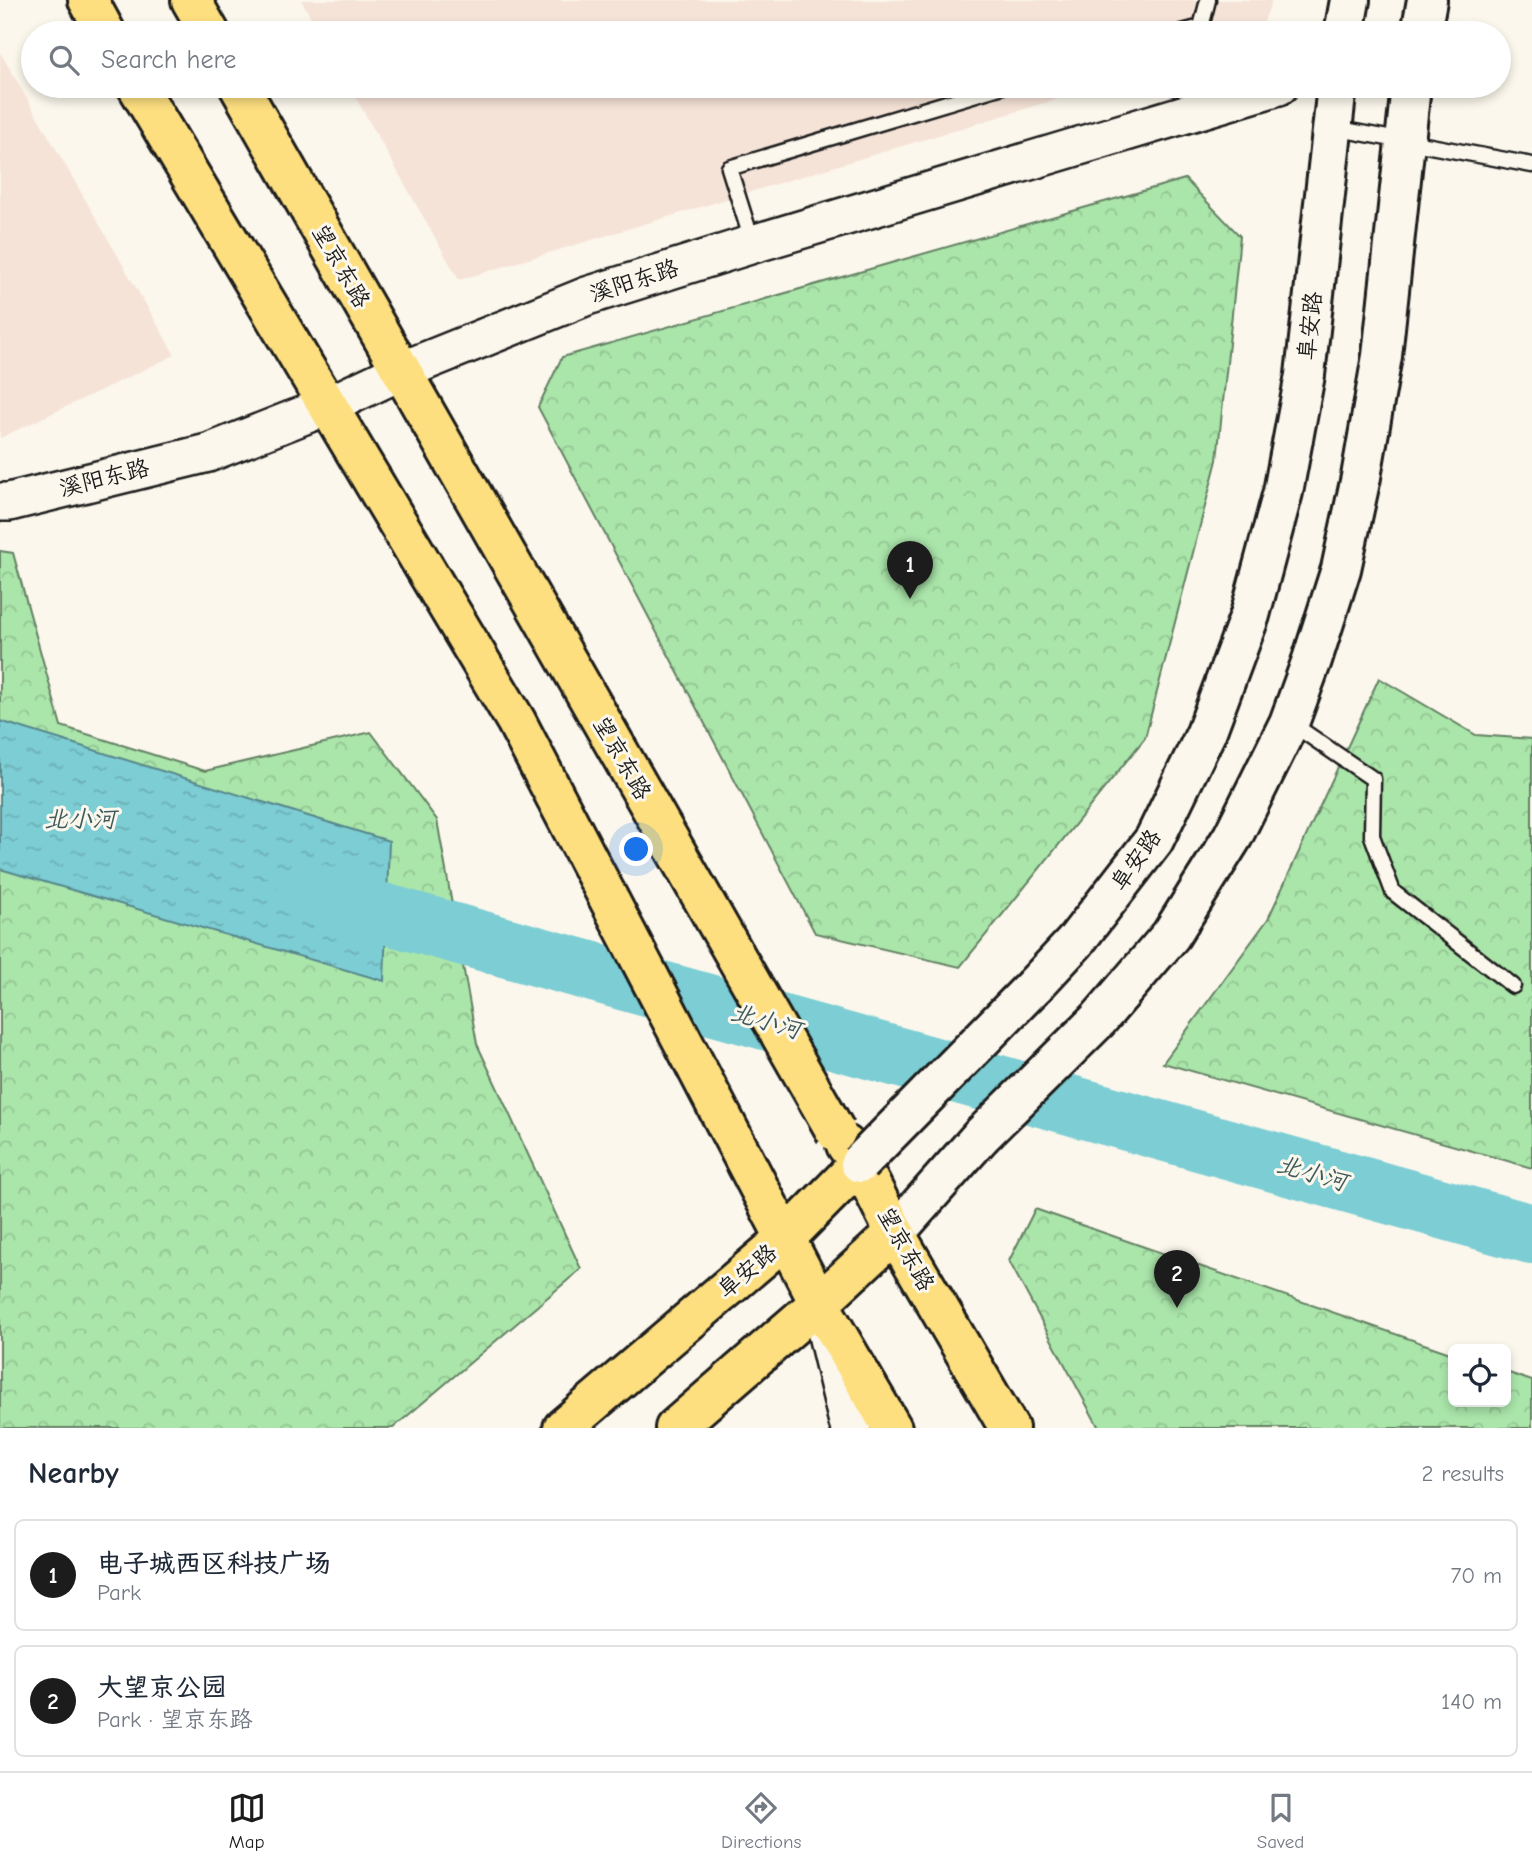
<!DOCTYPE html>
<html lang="en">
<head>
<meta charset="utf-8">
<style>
  body { margin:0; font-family:"Comic Neue","LXGW WenKai TC",sans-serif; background:#f2f2f3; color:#1f2937 }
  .controls { position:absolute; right:21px; bottom:21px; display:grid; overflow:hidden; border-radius:10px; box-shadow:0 4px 10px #0003 }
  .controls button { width:63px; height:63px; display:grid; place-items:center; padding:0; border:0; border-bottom:2px solid #e0e1e3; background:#fff; color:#1f2937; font:35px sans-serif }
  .you { position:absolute; left:637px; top:850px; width:24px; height:24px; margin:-18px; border:5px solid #fff; border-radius:50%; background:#1a73e8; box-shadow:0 0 0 10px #1a73e833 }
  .badge { display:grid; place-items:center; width:46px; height:46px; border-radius:50%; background:#1c1c1c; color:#fff; font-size:23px; font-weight:700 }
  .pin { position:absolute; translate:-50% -58px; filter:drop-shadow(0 2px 4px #0008) }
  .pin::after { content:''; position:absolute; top:37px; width:24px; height:21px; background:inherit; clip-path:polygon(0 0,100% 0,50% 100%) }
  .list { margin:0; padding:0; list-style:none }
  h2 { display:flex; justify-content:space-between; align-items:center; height:91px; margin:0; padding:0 28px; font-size:30px }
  h2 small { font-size:23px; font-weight:400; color:#747a83 }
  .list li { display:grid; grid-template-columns:46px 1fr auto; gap:21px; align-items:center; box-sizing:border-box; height:112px; margin:0 14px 14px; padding:0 14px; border:2px solid #e0e1e3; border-radius:10px }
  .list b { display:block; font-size:26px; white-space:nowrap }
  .list p { margin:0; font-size:23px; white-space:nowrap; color:#747a83 }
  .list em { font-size:23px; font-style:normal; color:#747a83 }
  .icon { flex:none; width:38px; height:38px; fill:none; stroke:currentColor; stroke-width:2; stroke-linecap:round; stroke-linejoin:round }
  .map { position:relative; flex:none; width:1532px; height:1428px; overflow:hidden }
  .search { position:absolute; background:#fff; box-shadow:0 4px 10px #0003; left:21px; right:21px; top:21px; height:77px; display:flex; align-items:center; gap:18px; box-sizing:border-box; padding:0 24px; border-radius:38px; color:#747a83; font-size:26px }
  .sheet { height:343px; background:#fff }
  nav { display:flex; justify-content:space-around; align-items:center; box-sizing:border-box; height:98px; border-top:2px solid #e0e1e3; background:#fff; font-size:19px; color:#747a83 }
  nav a { display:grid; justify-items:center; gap:4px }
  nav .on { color:#1c1c1c }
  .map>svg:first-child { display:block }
  .built { fill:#f6e3d7 }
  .park { fill:url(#park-crowns); stroke:#638063; stroke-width:2 }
  .water { fill:url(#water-ripples); stroke:#56868a; stroke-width:2 }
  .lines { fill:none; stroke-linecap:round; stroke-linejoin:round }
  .river { stroke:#7ccdd4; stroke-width:60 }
  .service-casing { stroke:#1c1c1c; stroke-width:19 }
  .tertiary-casing { stroke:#1c1c1c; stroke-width:42 }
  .secondary-casing { stroke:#1c1c1c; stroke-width:44 }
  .primary-casing { stroke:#1c1c1c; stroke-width:44 }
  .service { stroke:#fbf7ec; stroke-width:14 }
  .tertiary { stroke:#fbf7ec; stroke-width:37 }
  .secondary { stroke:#fbf7ec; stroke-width:38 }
  .primary { stroke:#fddf80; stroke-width:38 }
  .secondary-bridge-casing { stroke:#1c1c1c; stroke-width:44; stroke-linecap:butt }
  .primary-bridge-casing { stroke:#1c1c1c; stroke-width:44; stroke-linecap:butt }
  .secondary-bridge { stroke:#fbf7ec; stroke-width:38 }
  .primary-bridge { stroke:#fddf80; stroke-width:38 }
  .labels { text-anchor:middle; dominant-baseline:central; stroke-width:6; stroke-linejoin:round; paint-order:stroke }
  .street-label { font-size:23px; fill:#1c1c1c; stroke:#fbf7ec }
  .water-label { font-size:24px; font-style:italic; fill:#3e5a5c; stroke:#fbf7ec }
</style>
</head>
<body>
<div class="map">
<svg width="1532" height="1428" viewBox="0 0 1532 1428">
  <defs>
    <pattern id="park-crowns" width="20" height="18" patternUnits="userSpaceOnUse" patternTransform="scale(1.75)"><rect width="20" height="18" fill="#aae5aa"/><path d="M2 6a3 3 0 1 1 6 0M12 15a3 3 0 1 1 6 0" fill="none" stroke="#92c492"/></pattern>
    <pattern id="water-ripples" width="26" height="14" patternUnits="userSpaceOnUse" patternTransform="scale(1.75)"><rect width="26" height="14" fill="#7ccdd4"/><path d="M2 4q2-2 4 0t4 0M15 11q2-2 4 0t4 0" fill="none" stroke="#6bafb5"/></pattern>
  </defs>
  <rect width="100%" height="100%" fill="#fbf7ec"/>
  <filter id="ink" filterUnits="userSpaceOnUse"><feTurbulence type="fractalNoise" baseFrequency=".0143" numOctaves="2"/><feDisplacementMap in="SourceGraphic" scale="14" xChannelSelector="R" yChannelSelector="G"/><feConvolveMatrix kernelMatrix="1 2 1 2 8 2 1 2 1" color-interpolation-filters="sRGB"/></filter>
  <g filter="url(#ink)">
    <g class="built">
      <path d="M301 0H1272L1260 33H320Z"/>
      <path d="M0 52 175 355 0 438Z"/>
      <path d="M349 86H1101L459 280Z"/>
    </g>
    <g class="park">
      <path d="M1185 179 1240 236 1217 460 1145 738 960 967 815 933 538 407 562 357Z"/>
      <path d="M0 551 13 553 61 726 205 771 371 732 437 820 477 1044 581 1269 393 1428H0Z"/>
      <path d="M1379 678 1476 735 1532 739V1168L1163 1063 1268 919Z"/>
      <path d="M1035 1209 1453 1354V1402H1506V1372L1532 1381V1428H1099L1009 1261Z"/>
    </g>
    <path class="water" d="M0 721 389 841 384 981 0 869Z"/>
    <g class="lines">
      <path class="river" d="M307 892 1532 1234"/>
      <g class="service-casing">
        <g id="service">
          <path d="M1179 33 1201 27 1208 0"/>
          <path d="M1334 128 1532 165"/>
          <path d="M753 244 729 168 1003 86"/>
          <path d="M1291 723 1373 779 1372 836 1393 892 1513 986"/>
        </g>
      </g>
      <g class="tertiary-casing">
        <g id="tertiary">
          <path d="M0 502H9L208 453 327 406 401 371 587 296 753 244 1279 86"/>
          <path d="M824 1322 848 1422 852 1428"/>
        </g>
      </g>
      <g class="secondary-casing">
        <g id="secondary">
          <path d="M1344 33 1350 0"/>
          <path d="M1421 33 1427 0"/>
          <path d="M1034 986 1075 942 1154 840 1206 733 1250 615 1283 492 1305 375 1337 86"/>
          <path d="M1098 1020 1171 935 1233 836 1289 723 1312 660 1341 569 1361 477 1382 356 1411 86"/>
          <path d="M895 1233 981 1136"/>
        </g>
      </g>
      <g class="primary-casing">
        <g id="primary">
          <path d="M88 0 106 33"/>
          <path d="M191 0 210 33"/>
          <path d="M137 86 516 721 819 1303 892 1428"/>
          <path d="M239 86 711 913"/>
          <path d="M846 1145 860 1163 895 1233 1009 1428"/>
          <path d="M563 1428 786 1238 860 1163"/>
          <path d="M675 1428 819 1303 895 1233"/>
        </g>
      </g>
      <use href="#service" class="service"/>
      <use href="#tertiary" class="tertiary"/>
      <use href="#secondary" class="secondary"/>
      <use href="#primary" class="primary"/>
      <g class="secondary-bridge-casing">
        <g id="secondary-bridge">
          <path d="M981 1136 1098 1020"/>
          <path d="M860 1163 1034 986"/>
        </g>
      </g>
      <g class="primary-bridge-casing">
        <path id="primary-bridge" d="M711 913 836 1132"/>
      </g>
      <use href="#secondary-bridge" class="secondary-bridge"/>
      <use href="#primary-bridge" class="primary-bridge"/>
    </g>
  </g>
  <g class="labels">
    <g class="street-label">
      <text transform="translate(341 266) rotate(60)">望京东路</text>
      <text transform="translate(634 281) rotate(-18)">溪阳东路</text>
      <text transform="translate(1310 326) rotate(-84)">阜安路</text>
      <text transform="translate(104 478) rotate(-14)">溪阳东路</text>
      <text transform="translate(622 758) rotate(60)">望京东路</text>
      <text transform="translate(1136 860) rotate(-55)">阜安路</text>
      <text transform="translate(906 1249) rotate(61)">望京东路</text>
      <text transform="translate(747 1271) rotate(-40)">阜安路</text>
    </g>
    <g class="water-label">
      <text x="80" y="819">北小河</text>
      <text transform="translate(766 1021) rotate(16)">北小河</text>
      <text transform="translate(1312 1173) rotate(16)">北小河</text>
    </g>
  </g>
</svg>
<div class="controls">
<button><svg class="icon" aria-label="locate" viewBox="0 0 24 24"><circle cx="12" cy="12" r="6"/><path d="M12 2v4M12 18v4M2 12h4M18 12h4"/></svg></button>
</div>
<div class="you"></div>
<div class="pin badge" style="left:910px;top:599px">1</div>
<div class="pin badge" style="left:1177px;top:1308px">2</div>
<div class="search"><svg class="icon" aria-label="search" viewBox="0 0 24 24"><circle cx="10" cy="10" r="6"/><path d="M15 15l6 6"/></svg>Search here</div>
</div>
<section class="sheet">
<h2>Nearby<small>2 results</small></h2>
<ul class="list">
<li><span class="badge">1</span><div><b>电子城西区科技广场</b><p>Park</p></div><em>70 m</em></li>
<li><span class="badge">2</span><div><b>大望京公园</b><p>Park · 望京东路</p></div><em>140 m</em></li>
</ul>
</section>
<nav>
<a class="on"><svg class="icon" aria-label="map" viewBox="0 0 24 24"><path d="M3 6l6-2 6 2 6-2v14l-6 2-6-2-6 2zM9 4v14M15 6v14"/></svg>Map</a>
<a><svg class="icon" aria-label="directions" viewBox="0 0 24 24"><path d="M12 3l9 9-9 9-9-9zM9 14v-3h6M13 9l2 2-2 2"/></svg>Directions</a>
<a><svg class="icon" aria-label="saved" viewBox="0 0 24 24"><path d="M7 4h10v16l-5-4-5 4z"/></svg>Saved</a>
</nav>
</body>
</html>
